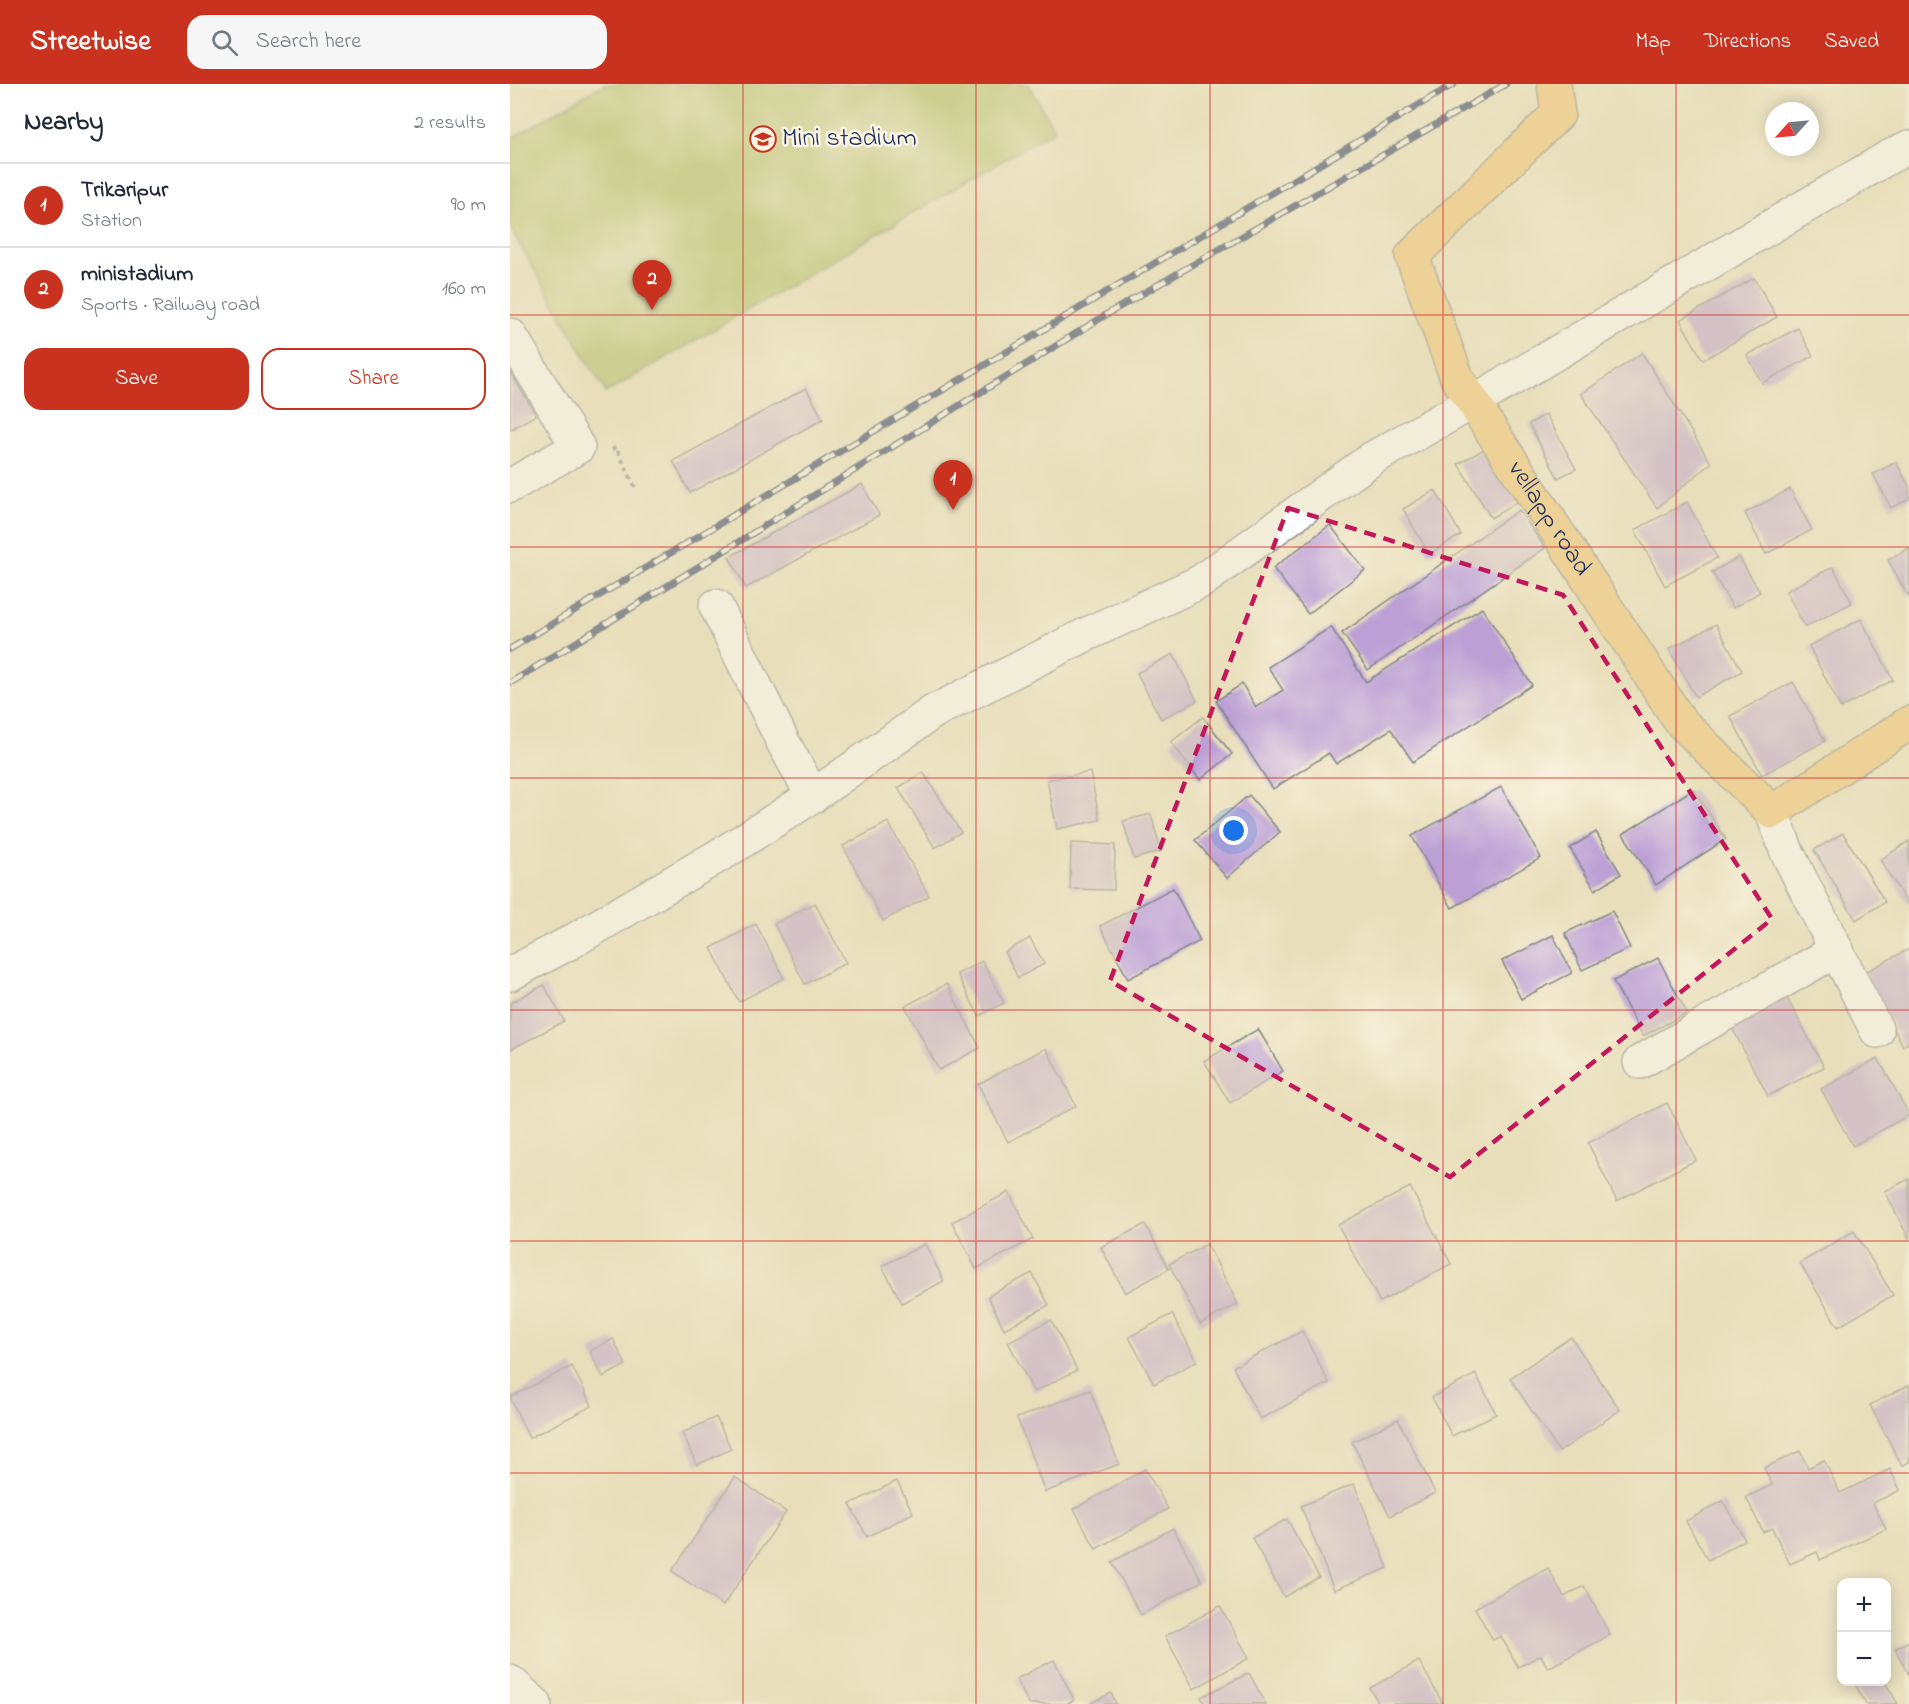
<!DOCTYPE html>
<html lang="en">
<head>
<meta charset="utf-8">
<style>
  body { margin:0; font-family:"Indie Flower",sans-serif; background:#f6f6f7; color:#1f2937 }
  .controls { position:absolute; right:18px; bottom:18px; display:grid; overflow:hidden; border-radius:12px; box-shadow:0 3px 15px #0003 }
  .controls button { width:54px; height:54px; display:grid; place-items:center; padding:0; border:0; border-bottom:2px solid #e0e1e3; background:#fff; color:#1f2937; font:30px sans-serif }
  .compass { position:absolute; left:1255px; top:18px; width:54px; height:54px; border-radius:50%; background:#fff; box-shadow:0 3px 15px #0003; rotate:243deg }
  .you { position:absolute; left:724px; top:747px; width:21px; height:21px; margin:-15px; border:4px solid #fff; border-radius:50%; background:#1a73e8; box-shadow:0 0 0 9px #1a73e833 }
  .badge { display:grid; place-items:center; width:39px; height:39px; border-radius:50%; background:#c8321e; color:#fff; font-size:20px; font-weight:700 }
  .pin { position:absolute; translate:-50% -50px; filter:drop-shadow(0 2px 3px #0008) }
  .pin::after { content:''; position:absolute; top:32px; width:21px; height:18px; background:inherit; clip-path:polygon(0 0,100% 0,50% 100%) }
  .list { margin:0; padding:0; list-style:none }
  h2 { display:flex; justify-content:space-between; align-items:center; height:78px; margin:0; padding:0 24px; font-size:26px }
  h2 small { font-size:20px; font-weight:400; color:#747a83 }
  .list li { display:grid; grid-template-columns:39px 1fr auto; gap:18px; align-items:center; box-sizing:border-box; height:84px; padding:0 24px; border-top:2px solid #e0e1e3 }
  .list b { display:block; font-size:22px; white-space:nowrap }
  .list p { margin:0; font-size:20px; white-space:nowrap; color:#747a83 }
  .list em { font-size:20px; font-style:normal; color:#747a83 }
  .actions { display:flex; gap:12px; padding:18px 24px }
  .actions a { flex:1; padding:14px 0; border:2px solid #c8321e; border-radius:18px; text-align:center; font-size:21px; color:#c8321e }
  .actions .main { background:#c8321e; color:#fff }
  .icon { flex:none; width:33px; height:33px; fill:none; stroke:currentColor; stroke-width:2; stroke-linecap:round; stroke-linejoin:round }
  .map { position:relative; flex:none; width:1399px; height:1620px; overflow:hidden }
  header { display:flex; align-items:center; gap:36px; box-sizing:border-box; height:84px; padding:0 30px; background:#c8321e; color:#fff }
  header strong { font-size:28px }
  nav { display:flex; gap:33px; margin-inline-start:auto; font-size:21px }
  .search { width:420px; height:54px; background:#f6f6f7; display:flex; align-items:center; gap:15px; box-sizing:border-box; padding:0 21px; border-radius:18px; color:#747a83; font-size:22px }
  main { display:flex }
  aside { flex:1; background:#fff }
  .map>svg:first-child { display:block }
  .green { fill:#acbc5e; stroke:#64765e; stroke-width:1.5 }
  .building { fill:#bca0d5 }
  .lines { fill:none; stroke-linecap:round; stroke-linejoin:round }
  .minor-casing { stroke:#82868c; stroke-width:36 }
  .major-casing { stroke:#82868c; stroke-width:36 }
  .path { stroke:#82868c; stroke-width:4; stroke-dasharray:4.5 4.5; stroke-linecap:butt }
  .minor { stroke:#fff; stroke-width:33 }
  .major { stroke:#f3c26a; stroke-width:33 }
  .rail-casing { stroke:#1b2f5e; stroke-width:7 }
  .rail { stroke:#fcf5e5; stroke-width:4.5; stroke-dasharray:14; stroke-linecap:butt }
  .marked { fill:none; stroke:#c2185b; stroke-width:4.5; stroke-dasharray:12 8; stroke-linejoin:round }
  .grid { fill:none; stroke:#d62828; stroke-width:1.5; stroke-opacity:0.55 }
  .labels { text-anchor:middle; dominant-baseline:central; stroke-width:5; stroke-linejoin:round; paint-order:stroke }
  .poi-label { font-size:26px; fill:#1b2f5e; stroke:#fcf5e5; text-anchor:start }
  .street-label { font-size:26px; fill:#1b2f5e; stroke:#fcf5e5 }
</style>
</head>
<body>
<header>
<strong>Streetwise</strong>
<div class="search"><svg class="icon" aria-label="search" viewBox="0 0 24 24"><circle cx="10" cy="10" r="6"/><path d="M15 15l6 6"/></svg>Search here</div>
<nav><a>Map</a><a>Directions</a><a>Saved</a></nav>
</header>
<main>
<aside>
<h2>Nearby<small>2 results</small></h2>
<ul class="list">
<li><span class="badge">1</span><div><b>Trikaripur</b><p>Station</p></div><em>90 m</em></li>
<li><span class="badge">2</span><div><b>ministadium</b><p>Sports · Railway road</p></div><em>160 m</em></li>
</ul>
<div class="actions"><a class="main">Save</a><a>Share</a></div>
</aside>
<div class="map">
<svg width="1399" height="1620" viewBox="0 0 1399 1620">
  <rect width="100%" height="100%" fill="#fcf5e5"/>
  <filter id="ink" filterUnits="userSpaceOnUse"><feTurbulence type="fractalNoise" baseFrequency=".0167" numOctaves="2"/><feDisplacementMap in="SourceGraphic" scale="12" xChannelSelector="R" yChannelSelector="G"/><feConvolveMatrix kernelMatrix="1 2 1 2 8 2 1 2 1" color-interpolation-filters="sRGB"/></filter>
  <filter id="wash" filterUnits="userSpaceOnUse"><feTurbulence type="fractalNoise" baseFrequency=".008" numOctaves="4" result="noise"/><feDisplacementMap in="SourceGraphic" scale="24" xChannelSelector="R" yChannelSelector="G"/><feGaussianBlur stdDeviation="1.35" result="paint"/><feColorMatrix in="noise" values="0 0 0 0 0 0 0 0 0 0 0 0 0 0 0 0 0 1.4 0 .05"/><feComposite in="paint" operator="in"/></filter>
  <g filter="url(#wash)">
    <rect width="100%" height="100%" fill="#e8deba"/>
    <path class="green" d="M94 0H518L545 46 96 309 0 144V55Z"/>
    <g id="blocks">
      <g class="building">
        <path d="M1244 194 1267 233 1193 276 1170 236Z"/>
        <path d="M1288 244 1303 272 1252 299 1237 271Z"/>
        <path d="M1132 269 1201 379 1147 424 1071 310Z"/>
        <path d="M0 287 26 331 0 346Z"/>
        <path d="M296 304 313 335 180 409 163 377Z"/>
        <path d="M1036 330 1066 385 1048 394 1019 340Z"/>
        <path d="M974 365 1007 418 981 434 948 380Z"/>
        <path d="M1386 378 1399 402V415L1381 424 1363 390Z"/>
        <path d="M352 400 369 431 236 504 219 473Z"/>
        <path d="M1280 405 1302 446 1256 470 1235 429Z"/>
        <path d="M925 406 951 451 919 470 893 425Z"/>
        <path d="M1177 418 1207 474 1155 502 1125 446Z"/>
        <path d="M1009 426 1035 464 858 586 832 549Z"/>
        <path d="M820 441 855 486 798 530 763 484Z"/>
        <path d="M1399 464V513L1378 476Z"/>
        <path d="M1229 473 1250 508 1223 524 1202 488Z"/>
        <path d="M1323 483 1342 519 1295 543 1276 507Z"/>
        <path d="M972 524 1022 601 903 678 881 645 826 680 819 669 763 705 706 617 732 600 746 623 773 606 758 583 821 543 856 598Z"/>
        <path d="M1351 535 1383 596 1331 624 1299 562Z"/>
        <path d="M1206 540 1232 587 1186 613 1159 565Z"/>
        <path d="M663 570 687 617 651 635 627 589Z"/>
        <path d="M1283 598 1315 657 1252 691 1220 632Z"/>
        <path d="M693 633 722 670 690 696 661 658Z"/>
        <path d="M413 688 451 748 425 764 388 704Z"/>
        <path d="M580 688 590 736 547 745 537 696Z"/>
        <path d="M991 703 1031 774 942 824 902 752Z"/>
        <path d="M1183 705 1216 755 1146 801 1113 750Z"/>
        <path d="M739 711 770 748 717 794 685 756Z"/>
        <path d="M641 730 651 767 624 775 613 737Z"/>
        <path d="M378 738 419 812 373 837 333 762Z"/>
        <path d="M1086 748 1111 790 1085 806 1060 764Z"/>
        <path d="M1333 749 1375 818 1346 836 1304 766Z"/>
        <path d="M1399 757V822L1370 776Z"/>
        <path d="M561 759 605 761 604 806 560 805Z"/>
        <path d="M663 804 690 857 618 895 590 842Z"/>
        <path d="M305 819 336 879 295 900 264 840Z"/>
        <path d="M1102 827 1120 864 1072 886 1055 849Z"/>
        <path d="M246 840 274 894 229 918 201 864Z"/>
        <path d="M1043 851 1062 889 1011 915 992 877Z"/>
        <path d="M520 854 534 880 508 894 495 868Z"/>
        <path d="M1399 865V958L1393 962 1355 888Z"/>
        <path d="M1148 874 1177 929 1133 952 1103 897Z"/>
        <path d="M472 877 494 919 469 932 447 890Z"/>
        <path d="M437 900 470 964 429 986 395 922Z"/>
        <path d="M34 901 54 937 0 966V919Z"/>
        <path d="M1275 910 1314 983 1258 1012 1220 940Z"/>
        <path d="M748 945 773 987 720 1019 694 977Z"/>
        <path d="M536 964 566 1022 498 1058 468 1000Z"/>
        <path d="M1368 974 1399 1031 1343 1062 1311 1005Z"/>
        <path d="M1157 1019 1186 1076 1107 1117 1078 1059Z"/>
        <path d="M1399 1095V1155L1375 1107Z"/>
        <path d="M900 1103 941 1180 870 1218 828 1141Z"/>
        <path d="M499 1108 523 1155 466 1185 442 1138Z"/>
        <path d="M635 1140 659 1185 615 1209 591 1163Z"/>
        <path d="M1344 1147 1383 1211 1328 1243 1290 1179Z"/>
        <path d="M415 1160 434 1197 392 1219 372 1182Z"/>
        <path d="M697 1160 728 1220 690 1240 659 1180Z"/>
        <path d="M522 1189 539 1221 494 1245 478 1212Z"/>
        <path d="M662 1230 687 1277 644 1300 619 1253Z"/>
        <path d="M541 1236 567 1286 524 1308 498 1258Z"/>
        <path d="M792 1247 819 1299 750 1335 723 1283Z"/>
        <path d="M1061 1253 1110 1326 1049 1368 1000 1294Z"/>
        <path d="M103 1255 116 1281 93 1293 80 1267Z"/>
        <path d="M62 1282 82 1322 19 1354 0 1313Z"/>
        <path d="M966 1290 986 1330 942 1352 922 1313Z"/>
        <path d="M1399 1301V1378L1392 1382 1360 1321Z"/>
        <path d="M580 1306 609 1380 535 1408 507 1334Z"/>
        <path d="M206 1333 221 1365 187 1381 172 1349Z"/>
        <path d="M888 1335 925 1409 880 1432 842 1358Z"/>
        <path d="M1290 1367 1298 1384 1314 1376 1330 1409 1380 1385 1390 1406 1363 1419 1376 1445 1310 1476 1307 1468 1280 1480 1262 1444 1253 1448 1236 1413 1262 1401 1254 1384Z"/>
        <path d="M635 1385 658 1425 586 1465 564 1425Z"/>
        <path d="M225 1393 276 1428 213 1522 162 1487Z"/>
        <path d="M387 1397 403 1429 357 1453 340 1420Z"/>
        <path d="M844 1400 878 1484 824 1506 791 1422Z"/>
        <path d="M1213 1417 1235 1456 1198 1476 1176 1437Z"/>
        <path d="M777 1435 809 1493 774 1513 742 1454Z"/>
        <path d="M663 1444 692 1497 631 1531 602 1478Z"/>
        <path d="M1038 1484 1054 1513 1074 1502 1100 1551 1038 1584 1031 1571 1008 1583 991 1552 983 1556 965 1524Z"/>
        <path d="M710 1522 739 1574 684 1605 655 1552Z"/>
        <path d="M1399 1557V1591L1385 1565Z"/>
        <path d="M544 1576 564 1616 556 1620H519L506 1595Z"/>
        <path d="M909 1577 933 1620H869L860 1604Z"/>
        <path d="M739 1589 756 1620H695L691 1613Z"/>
        <path d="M1344 1598H1375L1388 1620H1356Z"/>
        <path d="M601 1609 606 1620H579Z"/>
      </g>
    </g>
  </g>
  <g filter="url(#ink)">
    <use href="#blocks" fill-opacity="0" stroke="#82868c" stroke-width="1.5"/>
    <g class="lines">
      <g class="minor-casing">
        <g id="minor">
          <path d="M0 251 68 363 0 402"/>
          <path d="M206 522 274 660 303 712"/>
          <path d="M1262 728 1277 768 1367 947"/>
          <path d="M0 890 61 858 215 768 303 712 423 628 575 551 690 498 863 374 963 318 1379 73 1399 63"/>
          <path d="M1130 978 1327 866"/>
          <path d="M0 1598 25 1620"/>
        </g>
      </g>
      <g class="major-casing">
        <g id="major">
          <path id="s1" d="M1044 0 1048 30 902 172 947 294 963 318 1170 637 1262 728 1399 639"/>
        </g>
      </g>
      <path class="path" d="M102 366 106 363 125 403"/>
      <use href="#minor" class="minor"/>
      <use href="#major" class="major"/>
      <g class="rail-casing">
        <g id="rail">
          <path d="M0 565 944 0"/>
          <path d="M0 599 599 229 996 0"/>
        </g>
      </g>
      <use href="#rail" class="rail"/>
    </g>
  </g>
  <path d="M0 0H1399V1620H0ZM778 424 1053 511 1262 835 940 1093 600 897Z" fill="#e8deba" fill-opacity=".55" fill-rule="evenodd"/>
  <path class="marked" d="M778 424 1053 511 1262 835 940 1093 600 897Z"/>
  <path class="grid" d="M233 0V1620M466 0V1620M700 0V1620M933 0V1620M1166 0V1620M0 231H1399M0 463H1399M0 694H1399M0 926H1399M0 1157H1399M0 1389H1399"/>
  <defs>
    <g id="school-ring" transform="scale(1.35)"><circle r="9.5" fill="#fcf5e5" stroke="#c8321e" stroke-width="1.5"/><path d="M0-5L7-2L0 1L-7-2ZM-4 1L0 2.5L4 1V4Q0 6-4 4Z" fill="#c8321e"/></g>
  </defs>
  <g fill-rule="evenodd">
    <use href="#school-ring" x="253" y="55"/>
  </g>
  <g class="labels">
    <g class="poi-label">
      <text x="272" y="55">Mini stadium</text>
    </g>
    <g class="street-label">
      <text stroke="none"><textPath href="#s1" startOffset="532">vellapp road</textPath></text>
    </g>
  </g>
</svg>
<div class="controls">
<button>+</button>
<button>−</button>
</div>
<svg class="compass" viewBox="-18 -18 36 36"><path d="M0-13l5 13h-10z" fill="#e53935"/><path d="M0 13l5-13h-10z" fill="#747a83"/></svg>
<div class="you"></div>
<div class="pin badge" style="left:443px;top:426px">1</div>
<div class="pin badge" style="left:142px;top:226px">2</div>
</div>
</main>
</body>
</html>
